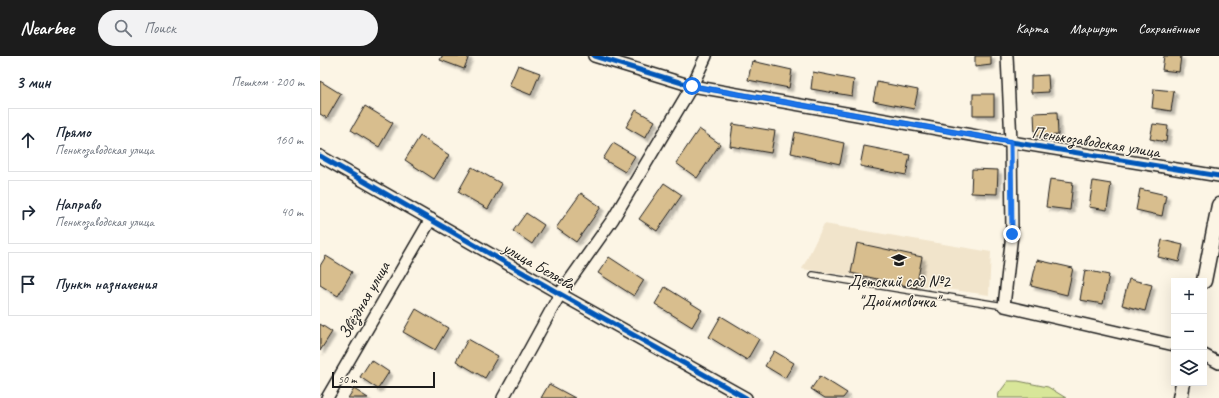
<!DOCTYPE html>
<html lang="ru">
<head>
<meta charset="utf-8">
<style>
  body { margin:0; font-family:Caveat,sans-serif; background:#f2f2f3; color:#1f2937 }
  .controls { position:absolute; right:12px; bottom:12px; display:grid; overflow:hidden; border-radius:0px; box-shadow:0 4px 16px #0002 }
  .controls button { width:36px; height:36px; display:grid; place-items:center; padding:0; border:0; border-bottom:1px solid #e0e1e3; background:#fff; color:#1f2937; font:20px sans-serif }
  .scale { position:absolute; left:12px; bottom:10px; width:103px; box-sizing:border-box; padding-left:4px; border:2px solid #1c1c1c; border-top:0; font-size:11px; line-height:14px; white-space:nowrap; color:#1c1c1c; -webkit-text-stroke:3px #fcf5e5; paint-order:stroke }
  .stop { position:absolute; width:12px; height:12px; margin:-9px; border:3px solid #1a73e8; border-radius:50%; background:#fff }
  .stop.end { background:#1a73e8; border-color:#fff; box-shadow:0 1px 4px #0008 }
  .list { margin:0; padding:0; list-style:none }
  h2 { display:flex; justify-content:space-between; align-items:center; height:52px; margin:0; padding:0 16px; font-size:17px }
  h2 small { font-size:13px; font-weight:400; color:#747a83 }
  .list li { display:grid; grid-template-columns:26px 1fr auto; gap:12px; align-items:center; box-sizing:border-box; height:64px; margin:0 8px 8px; padding:0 8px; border:1px solid #e0e1e3; border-radius:0px }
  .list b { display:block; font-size:15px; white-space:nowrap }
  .list p { margin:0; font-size:13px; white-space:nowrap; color:#747a83 }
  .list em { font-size:13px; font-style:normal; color:#747a83 }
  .icon { flex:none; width:22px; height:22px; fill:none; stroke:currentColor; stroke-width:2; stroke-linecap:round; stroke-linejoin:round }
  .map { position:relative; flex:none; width:899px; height:342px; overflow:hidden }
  header { display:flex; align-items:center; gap:24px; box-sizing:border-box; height:56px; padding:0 20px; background:#1c1c1c; color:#fff }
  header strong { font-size:19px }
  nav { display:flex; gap:22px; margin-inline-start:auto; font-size:14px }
  .search { width:280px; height:36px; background:#f2f2f3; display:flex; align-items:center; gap:10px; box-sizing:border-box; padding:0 14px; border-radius:22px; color:#747a83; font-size:15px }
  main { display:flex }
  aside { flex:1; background:#fff }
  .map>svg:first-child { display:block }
  .built { fill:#f1e4cb }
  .green { fill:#d8e699; stroke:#7a815a }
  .building { fill:#d8be8e; stroke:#1c1c1c; filter:url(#shadow) }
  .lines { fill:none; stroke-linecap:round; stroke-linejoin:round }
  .service-casing { stroke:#1c1c1c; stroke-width:8 }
  .minor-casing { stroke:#1c1c1c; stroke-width:14 }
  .tertiary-casing { stroke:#1c1c1c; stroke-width:17 }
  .service { stroke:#fcf5e5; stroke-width:5.5 }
  .minor { stroke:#fcf5e5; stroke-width:11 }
  .tertiary { stroke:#fcf5e5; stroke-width:14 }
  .cycleway-casing { stroke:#fcf5e5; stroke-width:8 }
  .cycleway { stroke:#0057b8; stroke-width:5 }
  .route { stroke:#1a73e8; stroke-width:5 }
  .labels { text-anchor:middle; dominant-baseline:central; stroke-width:3; stroke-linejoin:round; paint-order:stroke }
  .street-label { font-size:17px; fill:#1c1c1c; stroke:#fcf5e5 }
  .poi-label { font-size:17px; fill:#1c1c1c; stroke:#fcf5e5 }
</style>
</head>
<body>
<header>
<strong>Nearbee</strong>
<div class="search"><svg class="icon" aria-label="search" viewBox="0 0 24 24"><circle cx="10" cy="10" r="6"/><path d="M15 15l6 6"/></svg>Поиск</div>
<nav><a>Карта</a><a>Маршрут</a><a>Сохранённые</a></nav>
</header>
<main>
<aside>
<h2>3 мин<small>Пешком · 200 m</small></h2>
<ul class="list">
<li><svg class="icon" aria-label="ahead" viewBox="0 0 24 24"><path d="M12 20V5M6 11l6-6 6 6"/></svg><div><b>Прямо</b><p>Пенькозаводская улица</p></div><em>160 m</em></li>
<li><svg class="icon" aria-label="right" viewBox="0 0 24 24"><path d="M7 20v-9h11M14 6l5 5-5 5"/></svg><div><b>Направо</b><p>Пенькозаводская улица</p></div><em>40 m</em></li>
<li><svg class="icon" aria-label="arrive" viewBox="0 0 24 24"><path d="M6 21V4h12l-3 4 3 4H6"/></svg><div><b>Пункт назначения</b></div></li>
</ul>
</aside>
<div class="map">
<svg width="899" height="342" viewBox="0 0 899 342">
  <defs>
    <filter id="shadow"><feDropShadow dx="3.5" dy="3.5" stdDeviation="1" flood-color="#0004"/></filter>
  </defs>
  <rect width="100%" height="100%" fill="#fcf5e5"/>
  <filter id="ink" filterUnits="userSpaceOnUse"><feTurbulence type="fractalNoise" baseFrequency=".025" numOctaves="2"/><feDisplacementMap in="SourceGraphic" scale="8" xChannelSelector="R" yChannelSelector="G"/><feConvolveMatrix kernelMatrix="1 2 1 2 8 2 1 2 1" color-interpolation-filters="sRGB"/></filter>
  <g filter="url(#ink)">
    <path class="built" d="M504 168 671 196 669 239 482 213Z"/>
    <path class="green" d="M688 325H698L728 331 746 342H678L679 337Z"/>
    <g class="building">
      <path d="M122 0H149L144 13 120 4Z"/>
      <path d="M655 0H671V9L655 11Z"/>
      <path d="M844 0H861L859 16 842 14Z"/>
      <path d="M432 5 472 14 469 32 428 24Z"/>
      <path d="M198 9 220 17 211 39 189 30Z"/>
      <path d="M493 16 534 24 532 40 491 33Z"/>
      <path d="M728 19 729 36 711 37V20Z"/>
      <path d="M0 25 21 38 7 62 0 58Z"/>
      <path d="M557 26 598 34 594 53 553 45Z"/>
      <path d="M834 33 854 35 851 55 832 52Z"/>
      <rect x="653" y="38" width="21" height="21"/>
      <path d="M45 50 73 67 59 91 31 74Z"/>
      <path d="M316 54 335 65 325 82 306 71Z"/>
      <path d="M737 56 738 79 715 80 714 57Z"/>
      <path d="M413 68 455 75 451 97 410 90Z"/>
      <path d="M833 68 848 70 846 86 830 83Z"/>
      <path d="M379 73 400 88 377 122 356 107Z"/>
      <path d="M475 76 524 87 520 108 471 97Z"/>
      <path d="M100 80 129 99 114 123 85 104Z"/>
      <path d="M293 87 315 100 305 116 283 103Z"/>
      <path d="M544 90 590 99 586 119 540 110Z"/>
      <path d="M152 111 182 128 168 153 138 136Z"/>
      <path d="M652 113 678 114 677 138 651 137Z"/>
      <path d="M730 123 753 126 750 154 726 151Z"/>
      <path d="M773 125 791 128 787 154 769 151Z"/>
      <path d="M344 127 362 139 337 175 319 163Z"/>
      <path d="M820 133 846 139 842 160 816 154Z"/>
      <path d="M261 137 281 151 256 186 236 172Z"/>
      <path d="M206 157 224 169 212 188 193 175Z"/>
      <path d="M842 184 863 189 859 206 838 201Z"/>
      <path d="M537 187 602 201 596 232 531 217Z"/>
      <path d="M6 200 32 216 18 240 0 229V210Z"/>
      <path d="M289 201 324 224 314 240 278 217Z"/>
      <path d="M717 204 753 212 747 239 711 230Z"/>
      <path d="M765 214 789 219 783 248 760 244Z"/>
      <path d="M809 223 832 229 825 255 802 249Z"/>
      <path d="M345 231 382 254 372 271 335 248Z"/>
      <path d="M96 253 128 272 115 294 83 276Z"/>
      <path d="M401 260 439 283 427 304 389 281Z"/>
      <path d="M0 268 12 276 0 295Z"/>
      <path d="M148 283 178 300 165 322 136 305Z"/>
      <path d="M454 295 474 307 465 322 445 310Z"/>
      <path d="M51 304 69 316 58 333 40 321Z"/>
      <path d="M500 320 527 337 523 342H505L491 333Z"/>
      <path d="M229 328 255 342H221Z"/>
      <path d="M34 333 48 342H28Z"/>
    </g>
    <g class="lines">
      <g class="service-casing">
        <path id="service" d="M493 219 684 250"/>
      </g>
      <g class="minor-casing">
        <g id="minor">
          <path d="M274 0 372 30 691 86 899 120"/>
          <path d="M687 0 691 86 692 178 684 250 854 289"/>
          <path d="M0 100 240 238 426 342"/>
          <path d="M884 299 899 307"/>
          <path d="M7 342 111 163"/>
          <path d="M183 342 240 238 293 163 372 30 386 0"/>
        </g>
      </g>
      <g class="tertiary-casing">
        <g id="tertiary">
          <path d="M884 225 899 149"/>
          <path d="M860 342 863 327"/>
        </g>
      </g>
      <use href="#service" class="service"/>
      <use href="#minor" class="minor"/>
      <use href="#tertiary" class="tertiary"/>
      <g class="cycleway-casing">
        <g id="cycleway">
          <path d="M274 0 372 30 691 86 899 120"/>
          <path d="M0 100 240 238 426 342"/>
        </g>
      </g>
      <use href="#cycleway" class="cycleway"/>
    </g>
  </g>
  <g class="lines" filter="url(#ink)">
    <path class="route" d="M372 30 691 86 692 178"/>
  </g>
  <defs>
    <g id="school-bare" transform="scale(1.2)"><path d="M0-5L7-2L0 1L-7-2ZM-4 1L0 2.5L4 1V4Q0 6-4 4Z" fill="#1c1c1c" stroke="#fcf5e5" stroke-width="2.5" paint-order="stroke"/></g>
  </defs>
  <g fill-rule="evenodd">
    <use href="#school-bare" x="579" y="204"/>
  </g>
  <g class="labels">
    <g class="street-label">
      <text transform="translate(776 86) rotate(9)">Пенькозаводская улица</text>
      <text transform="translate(219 210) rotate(30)">улица Беляева</text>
      <text transform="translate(44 244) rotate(-60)">Звёздная улица</text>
    </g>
    <g class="poi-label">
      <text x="579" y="225">Детский сад №2<tspan x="579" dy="20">"Дюймовочка"</tspan></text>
    </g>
  </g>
</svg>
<div class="controls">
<button>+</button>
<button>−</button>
<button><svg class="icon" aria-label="layers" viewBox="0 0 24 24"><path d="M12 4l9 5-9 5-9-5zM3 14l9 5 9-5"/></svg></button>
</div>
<div class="scale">50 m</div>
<div class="stop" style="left:372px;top:30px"></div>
<div class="stop end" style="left:692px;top:178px"></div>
</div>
</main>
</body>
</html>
